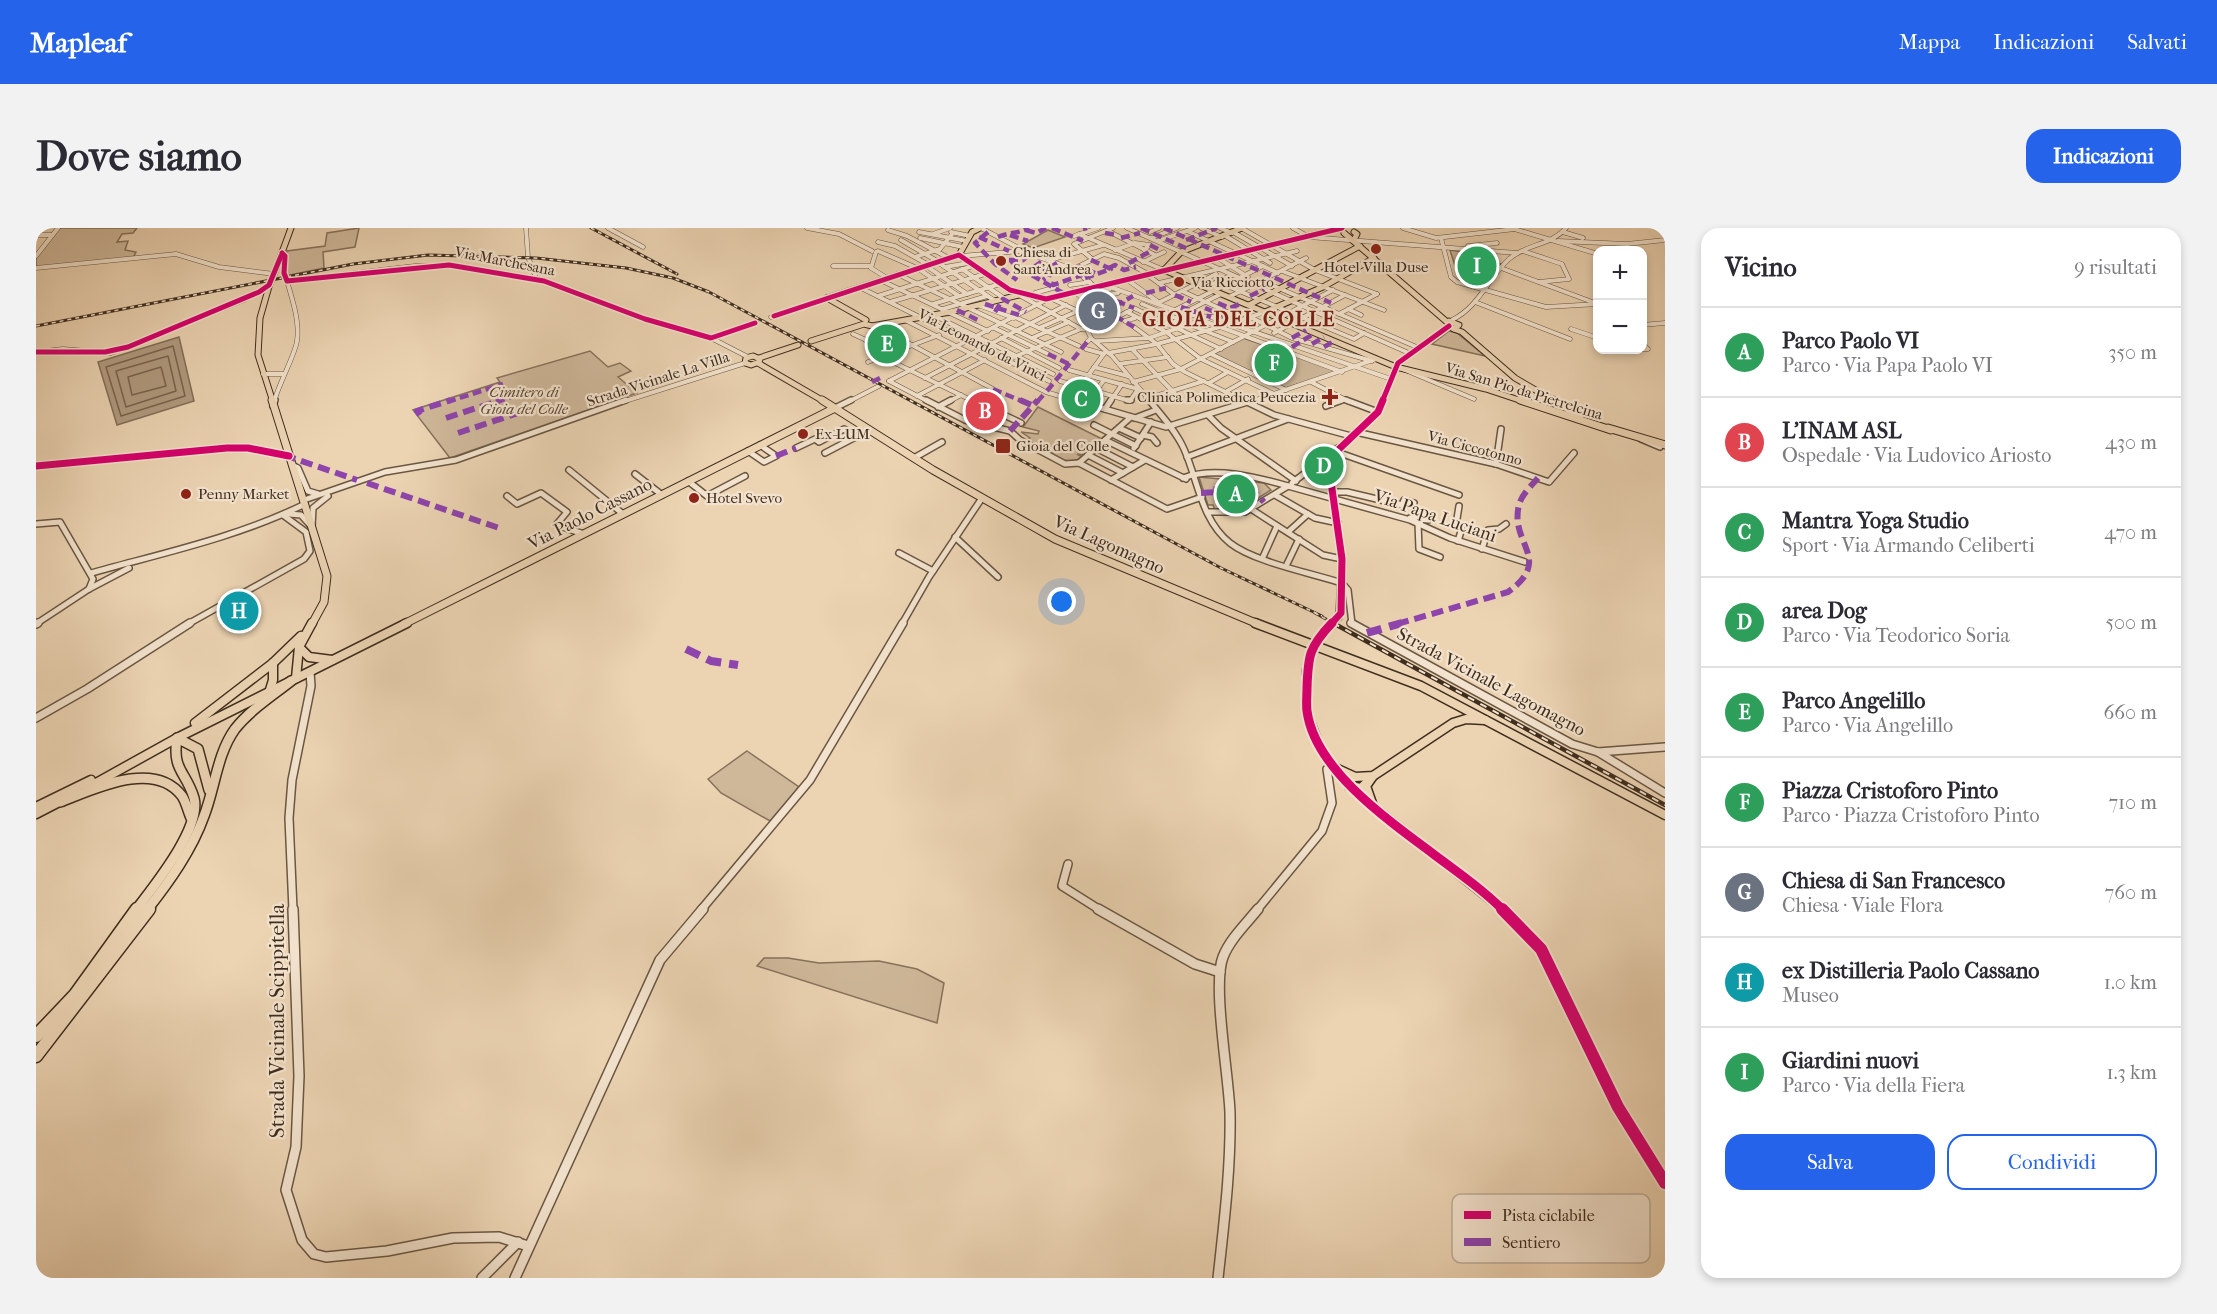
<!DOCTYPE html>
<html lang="it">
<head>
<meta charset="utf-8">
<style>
  body { margin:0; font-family:"IM FELL French Canon",serif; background:#f2f2f3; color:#2b2b33 }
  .controls { position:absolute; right:18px; top:18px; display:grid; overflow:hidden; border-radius:12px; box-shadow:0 3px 9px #0003 }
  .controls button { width:54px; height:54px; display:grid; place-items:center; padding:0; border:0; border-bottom:2px solid #e1e1e2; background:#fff; color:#2b2b33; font:30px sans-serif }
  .you { position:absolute; left:1026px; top:374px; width:21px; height:21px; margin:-15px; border:4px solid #fff; border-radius:50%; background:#1a73e8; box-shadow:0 0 0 9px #1a73e833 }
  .badge { display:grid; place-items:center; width:39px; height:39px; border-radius:50%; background:#2563eb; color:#fff; font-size:20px; font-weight:700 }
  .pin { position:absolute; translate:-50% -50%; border:3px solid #fff; box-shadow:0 2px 6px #0006 }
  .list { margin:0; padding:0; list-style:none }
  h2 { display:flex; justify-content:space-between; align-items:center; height:78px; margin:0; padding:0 24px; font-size:26px }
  h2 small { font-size:20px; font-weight:400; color:#7c7c81 }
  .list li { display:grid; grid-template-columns:39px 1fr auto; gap:18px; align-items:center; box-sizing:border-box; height:90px; padding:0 24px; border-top:2px solid #e1e1e2 }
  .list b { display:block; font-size:22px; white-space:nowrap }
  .list p { margin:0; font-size:20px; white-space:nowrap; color:#7c7c81 }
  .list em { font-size:20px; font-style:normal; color:#7c7c81 }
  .actions { display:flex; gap:12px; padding:18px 24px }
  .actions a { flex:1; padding:14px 0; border:2px solid #2563eb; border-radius:18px; text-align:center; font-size:21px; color:#2563eb }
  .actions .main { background:#2563eb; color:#fff }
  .map { position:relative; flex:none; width:1629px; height:1050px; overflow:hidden; border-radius:18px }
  header { display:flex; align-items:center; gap:36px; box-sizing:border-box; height:84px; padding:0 30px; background:#2563eb; color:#fff }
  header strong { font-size:28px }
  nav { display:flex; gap:33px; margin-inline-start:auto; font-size:21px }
  .intro { display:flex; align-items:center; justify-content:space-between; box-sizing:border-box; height:144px; padding:0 36px }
  h1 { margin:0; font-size:42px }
  .button { padding:15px 27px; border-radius:18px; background:#2563eb; color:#fff; font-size:21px; font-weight:700 }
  main { display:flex; gap:36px; padding:0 36px }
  aside { flex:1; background:#fff; border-radius:18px; box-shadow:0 3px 9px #0003 }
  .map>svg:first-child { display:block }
  .green { fill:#cfb89a; stroke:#87725c; stroke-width:1.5 }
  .water { fill:#b19b80; stroke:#836f59; stroke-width:1.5 }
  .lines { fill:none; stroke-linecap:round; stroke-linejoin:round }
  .shore { stroke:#78644f; stroke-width:1.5 }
  .minor-far3-casing { stroke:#6a5743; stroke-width:5 }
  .minor-far2-casing { stroke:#6a5743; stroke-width:8 }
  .minor-far1-casing { stroke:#6a5743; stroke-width:10 }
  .minor-casing { stroke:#6a5743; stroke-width:12 }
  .major-far2-casing { stroke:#3f2d1e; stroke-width:7 }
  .major-far1-casing { stroke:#3f2d1e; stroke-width:9 }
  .major-casing { stroke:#3f2d1e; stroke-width:11 }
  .highway-far1-casing { stroke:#3f2d1e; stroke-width:12 }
  .highway-casing { stroke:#3f2d1e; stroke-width:15 }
  .minor-far3 { stroke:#f3e3ce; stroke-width:4 }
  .minor-far2 { stroke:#f3e3ce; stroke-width:5 }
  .minor-far1 { stroke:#f3e3ce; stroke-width:7 }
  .minor { stroke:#f3e3ce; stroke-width:9 }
  .major-far2 { stroke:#ecd4b3; stroke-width:5 }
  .major-far1 { stroke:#ecd4b3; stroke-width:7 }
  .major { stroke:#ecd4b3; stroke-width:8 }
  .highway-far1 { stroke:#ecd4b3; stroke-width:9 }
  .highway { stroke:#ecd4b3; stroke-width:12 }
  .rail-far1-casing { stroke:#3f2d1e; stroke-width:3 }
  .rail-casing { stroke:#3f2d1e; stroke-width:4.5 }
  .rail-far1 { stroke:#f3e3ce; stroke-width:1.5; stroke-dasharray:4; stroke-linecap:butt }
  .rail { stroke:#f3e3ce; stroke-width:2; stroke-dasharray:7; stroke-linecap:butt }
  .minor-bridge-far2-casing { stroke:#6a5743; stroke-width:5; stroke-linecap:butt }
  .minor-bridge-far1-casing { stroke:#6a5743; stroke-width:8; stroke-linecap:butt }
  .minor-bridge-casing { stroke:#6a5743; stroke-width:10; stroke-linecap:butt }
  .major-bridge-casing { stroke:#3f2d1e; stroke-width:7; stroke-linecap:butt }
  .minor-bridge-far2 { stroke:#f3e3ce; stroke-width:4 }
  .minor-bridge-far1 { stroke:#f3e3ce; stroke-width:5 }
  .minor-bridge { stroke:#f3e3ce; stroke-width:7 }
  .major-bridge { stroke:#ecd4b3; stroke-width:5 }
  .quiet-far2 { stroke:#8e44ad; stroke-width:4.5; stroke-dasharray:9 4.5; stroke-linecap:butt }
  .quiet-far1 { stroke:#8e44ad; stroke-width:6; stroke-dasharray:12 6; stroke-linecap:butt }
  .quiet { stroke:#8e44ad; stroke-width:8; stroke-dasharray:15 8; stroke-linecap:butt }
  .cycleway-far3-casing { stroke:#f3e3ce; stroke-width:8 }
  .cycleway-far2-casing { stroke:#f3e3ce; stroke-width:10 }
  .cycleway-far1-casing { stroke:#f3e3ce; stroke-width:13 }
  .cycleway-casing { stroke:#f3e3ce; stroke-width:16 }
  .cycleway-far3 { stroke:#d6006c; stroke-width:5 }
  .cycleway-far2 { stroke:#d6006c; stroke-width:7 }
  .cycleway-far1 { stroke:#d6006c; stroke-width:9 }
  .cycleway { stroke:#d6006c; stroke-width:12 }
  .poi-dot { fill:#8f2418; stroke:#f3e3ce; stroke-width:2 }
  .labels { text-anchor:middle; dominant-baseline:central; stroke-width:4.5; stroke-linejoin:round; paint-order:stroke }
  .far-poi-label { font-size:15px; fill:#3f2d1e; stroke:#f3e3ce; text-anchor:start }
  .far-street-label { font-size:15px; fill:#3f2d1e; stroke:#f3e3ce }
  .far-park-label { font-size:15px; font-style:italic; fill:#5c4937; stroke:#f3e3ce }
  .street-label { font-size:18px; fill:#3f2d1e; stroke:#f3e3ce }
  .far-district-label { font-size:20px; font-weight:bold; letter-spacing:1.5px; fill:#7a1f14; stroke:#f3e3ce }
  .near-street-label { font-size:21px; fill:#3f2d1e; stroke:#f3e3ce }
  .key { fill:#f3e3ce; stroke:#bdac99; stroke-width:1.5 }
  .key-label { font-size:16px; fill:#3f2d1e }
</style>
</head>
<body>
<header>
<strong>Mapleaf</strong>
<nav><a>Mappa</a><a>Indicazioni</a><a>Salvati</a></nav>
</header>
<div class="intro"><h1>Dove siamo</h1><a class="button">Indicazioni</a></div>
<main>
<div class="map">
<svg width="1629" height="1050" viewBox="0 0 1629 1050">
  <rect width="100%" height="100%" fill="#ecd4b3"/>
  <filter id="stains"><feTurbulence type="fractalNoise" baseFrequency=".00333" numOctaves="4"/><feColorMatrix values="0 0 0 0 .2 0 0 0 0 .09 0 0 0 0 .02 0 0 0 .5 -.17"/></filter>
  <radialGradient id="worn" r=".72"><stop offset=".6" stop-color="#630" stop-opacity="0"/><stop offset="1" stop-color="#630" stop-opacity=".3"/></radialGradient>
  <g class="green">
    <path d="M23 0H101L97 5 86 6 81 14 92 13 89 22 100 24 97 30 0 40V30Z"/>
    <path d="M323 0 319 19 287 24 288 40 249 48 251 23 289 18 291 5Z"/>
    <path d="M1012 2 1029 9 997 20 987 16Z"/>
    <path d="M1414 22 1434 25 1437 29 1465 36 1455 50 1420 41Z"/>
    <path d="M1413 103 1421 105 1449 128 1396 116Z"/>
    <path d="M1207 110 1303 143 1250 160 1177 126Z"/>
    <path d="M554 123 572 139 584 135 595 143 582 149 601 165 414 230 377 182 464 154 461 150Z"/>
    <path d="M1002 179 1066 211 1048 227 1041 226 1046 229C1028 241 1006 221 990 213L994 210 985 204 1002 206 1003 203 987 199Z"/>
    <path d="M1163 249 1228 255 1235 262 1205 281 1179 282 1177 277H1172Z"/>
    <path d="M711 523 763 559 734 593 685 565 672 551Z"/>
    <path d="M728 730H752L783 735 843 733 881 741 908 755 901 795 721 738Z"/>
  </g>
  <path class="water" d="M143 109 158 173 81 197 62 134Z"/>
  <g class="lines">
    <g class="shore">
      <path d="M137 118 149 168 85 188 70 139Z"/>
      <path d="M132 128 140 163 90 179 80 143Z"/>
      <path d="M125 139 130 158 96 167 92 149Z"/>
    </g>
    <g class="minor-far3-casing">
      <g id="minor-far3">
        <path d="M490 0 492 29 501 52"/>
        <path d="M572 0 607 19"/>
        <path d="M771 0 803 6 836 23"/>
        <path d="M945 0 994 26 1037 41 1058 58"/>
        <path d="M1091 0 1375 126"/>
        <path d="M1165 0 1186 9"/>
        <path d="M1184 0 1196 5"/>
        <path d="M1257 0 1273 9 1481 25"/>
        <path d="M1367 0 1400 10 1479 1"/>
        <path d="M1475 0 1562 26"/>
        <path d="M1207 1 1279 42 1341 66"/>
        <path d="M852 2 871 8 911 29"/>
        <path d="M1072 3 1119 27"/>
        <path d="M1151 3 1242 45"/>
        <path d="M883 4 931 13"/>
        <path d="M915 4 934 8"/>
        <path d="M1114 4 1123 0"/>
        <path d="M1197 4 1256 38"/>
        <path d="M1527 4 1547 10"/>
        <path d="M897 6 914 0"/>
        <path d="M1043 6 1128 42"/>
        <path d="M0 7H16"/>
        <path d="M1188 7 1234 35"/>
        <path d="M1038 8 1062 0"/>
        <path d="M884 10 927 19"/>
        <path d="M1115 10 1141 0"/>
        <path d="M1405 10 1415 49 1421 54 1510 79 1562 76"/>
        <path d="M865 12 901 33"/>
        <path d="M1122 13 1159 0"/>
        <path d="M1522 13 1591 16 1629 12"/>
        <path d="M842 14 859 18 891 36"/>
        <path d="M1079 22 1099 15 1114 17 1108 22"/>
        <path d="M842 23 881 40 923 68"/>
        <path d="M1433 23 1432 18 1461 15"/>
        <path d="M1487 23 1526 36 1533 51 1503 54"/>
        <path d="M840 24 835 40 851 50"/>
        <path d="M246 25 249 28 248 48"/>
        <path d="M0 28 22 0"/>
        <path d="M925 28 985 23"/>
        <path d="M879 29 904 21 917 5"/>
        <path d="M1055 30 1038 16 1077 0"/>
        <path d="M1182 30 1212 49"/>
        <path d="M1014 32 1067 17"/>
        <path d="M900 33 959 73"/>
        <path d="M1107 34 1128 24"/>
        <path d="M889 37 931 66"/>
        <path d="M1289 37 1311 45"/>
        <path d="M797 38H835"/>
        <path d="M909 39 932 35"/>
        <path d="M0 40 140 26 183 39 238 46"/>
        <path d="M1465 40 1559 75"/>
        <path d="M926 41 969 71"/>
        <path d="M1037 41 1068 26 1083 30 1112 46"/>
        <path d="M1246 43 1348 82"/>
        <path d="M861 46 1025 124"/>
        <path d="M1110 46 1139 67"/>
        <path d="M1090 51 1121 73"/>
        <path d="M844 52 952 103"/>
        <path d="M251 53 379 38H420L508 53 609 91 675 110 712 129"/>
        <path d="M1226 53 1383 120"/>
        <path d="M1123 55 1261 23"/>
        <path d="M1066 56 1152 87 1175 89 1206 85 1256 110 1336 133"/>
        <path d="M1034 57 1054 54"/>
        <path d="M1189 57 1318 111 1328 105"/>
        <path d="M823 59 1013 153"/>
        <path d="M1170 59 1196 47"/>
        <path d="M1037 63 1060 79 1083 88 1095 82"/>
        <path d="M1146 63 1198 87"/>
        <path d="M983 67 1045 101H1052"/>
        <path d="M842 68 937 38"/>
        <path d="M1044 68 1074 61"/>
        <path d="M1193 69 1270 30"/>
        <path d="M1005 71 999 65 1020 59"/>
        <path d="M1050 72 1082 65"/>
        <path d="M854 74 949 46"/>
        <path d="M1439 74 1534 111"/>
        <path d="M1122 75 1180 46"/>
        <path d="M897 76 964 56"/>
        <path d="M1106 76 1142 91"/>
        <path d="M942 77 978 90"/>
        <path d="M1098 80 1185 121"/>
        <path d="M907 81 951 68"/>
        <path d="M1312 81 1325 87"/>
        <path d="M1139 82 1227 38"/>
        <path d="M1042 83 1055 110 1051 114"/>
        <path d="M1091 84 1130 104 1165 131 1238 166"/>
        <path d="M1147 85 1185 66"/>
        <path d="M1303 86 1341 66"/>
        <path d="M897 87 1017 146"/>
        <path d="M735 89 791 70"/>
        <path d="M979 89 1043 118"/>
        <path d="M869 92 1010 164 1043 174"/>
        <path d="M1165 92 1306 144"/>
        <path d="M1416 92C1443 79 1452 50 1473 31 1490 16 1514 18 1530 0"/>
        <path d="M1089 93 1099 90"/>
        <path d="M1152 96 1197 114"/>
        <path d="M1194 96 1229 84"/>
        <path d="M839 97 957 161 946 174"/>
        <path d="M1606 97 1629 95"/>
        <path d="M1098 99 1121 116 1137 136 1149 144 1210 174"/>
        <path d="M958 100 1012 126"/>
        <path d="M1003 100 1056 77"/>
        <path d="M1122 100 1155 88"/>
        <path d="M1535 101 1562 110"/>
        <path d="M1238 105 1309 67"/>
        <path d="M817 106 828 111 859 135 939 174"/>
        <path d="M675 110 720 94"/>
        <path d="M965 110 1023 140"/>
        <path d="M996 110 1033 94"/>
        <path d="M1055 110 1076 128 1115 174"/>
        <path d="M1061 113 1113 110 1175 89 1355 151"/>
        <path d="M1050 121 1068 126"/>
        <path d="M1096 121 1141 168"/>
        <path d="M1595 122 1612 121 1606 116"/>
        <path d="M0 124 27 121 75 125 208 72 233 57"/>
        <path d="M1072 125 1121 116 1184 99"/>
        <path d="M1175 126 1250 162"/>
        <path d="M978 129 1045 101"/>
        <path d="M832 134 903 107"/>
        <path d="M1083 136 1132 129"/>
        <path d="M1058 139 1092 148"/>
        <path d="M1362 139 1438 171"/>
        <path d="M227 146H247"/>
        <path d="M889 150 1030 77"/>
        <path d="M853 153 1014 70 1042 83"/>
        <path d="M853 153 893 174"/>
        <path d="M1024 153 1094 173 1102 161 1033 142"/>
        <path d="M1097 154 1145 141 1297 62"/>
        <path d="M1275 154 1314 174"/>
        <path d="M1173 155 1192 144"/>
        <path d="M1191 163 1212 151"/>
        <path d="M881 168 949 132"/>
        <path d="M1035 171 1070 123"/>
        <path d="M1110 171 1168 153"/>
        <path d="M238 174C243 155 259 127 261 113 264 93 256 71 251 53"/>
        <path d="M586 174 709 135"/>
        <path d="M812 174 843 158"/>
        <path d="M912 174 925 167"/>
        <path d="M1052 174 1068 152"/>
        <path d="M1074 174 1086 156"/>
        <path d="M1214 174 1340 131"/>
        <path d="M1302 174 1307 172"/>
        <path d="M1346 174 1362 135 1413 98"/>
      </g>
    </g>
    <g class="minor-far2-casing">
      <g id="minor-far2">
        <path d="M890 172 929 192 974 203 984 212 1029 236 1043 235"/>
        <path d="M936 172 985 195"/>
        <path d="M1038 172 1130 199 1218 172"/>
        <path d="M1091 172H1095"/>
        <path d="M1113 172C1125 187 1140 203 1148 221 1162 252 1165 292 1194 315 1218 334 1275 345 1306 355L1312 362 1316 396"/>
        <path d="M1207 172 1238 187 1315 208"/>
        <path d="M1310 172 1342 184"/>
        <path d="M944 176 947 172"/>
        <path d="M1050 176 1053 172"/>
        <path d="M237 178 239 172"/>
        <path d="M1290 178 1306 172"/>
        <path d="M902 179 915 172"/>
        <path d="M797 181 815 172"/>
        <path d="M1069 181 1075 172"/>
        <path d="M1172 187 1185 200 1260 253"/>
        <path d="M1099 190 1120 182"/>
        <path d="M1058 197 1100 218"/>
        <path d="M1083 200 1105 210"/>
        <path d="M1320 204 1460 236 1513 254 1538 225"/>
        <path d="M1107 207 1116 209 1121 215"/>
        <path d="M1605 211 1624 219"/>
        <path d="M1069 212 1150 251"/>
        <path d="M760 220 779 211 783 214 808 201 821 209"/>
        <path d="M1060 220 1097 239"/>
        <path d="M1098 220 1115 194"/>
        <path d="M712 223 728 234 740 228 724 217"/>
        <path d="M1301 224 1423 267"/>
        <path d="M789 225 833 202"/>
        <path d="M1052 227 1087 245"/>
        <path d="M1151 229 1252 191"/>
        <path d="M878 230 906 214"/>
        <path d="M1043 235 1131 281 1166 269"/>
        <path d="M1043 235 1095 189"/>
        <path d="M1460 236 1465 201"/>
        <path d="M256 237 262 240 272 263 282 266"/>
        <path d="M533 242 587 286"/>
        <path d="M599 246 626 267"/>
        <path d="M1147 250C1179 238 1220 249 1252 258L1209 284H1173"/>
        <path d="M1075 252 1109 232"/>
        <path d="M652 253 671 268 709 248"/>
        <path d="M1256 255 1302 220"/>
        <path d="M1252 258 1374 292 1414 310 1489 334"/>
        <path d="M1297 264H1311L1366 277 1368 272 1378 275"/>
        <path d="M1239 267 1279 290 1302 295"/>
        <path d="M471 268 481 276 505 265 531 284 520 297 548 306"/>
        <path d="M268 272 349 244 420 232 590 172"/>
        <path d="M1215 281 1287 327 1306 331"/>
        <path d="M253 286 265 287 276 299"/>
        <path d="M1374 290 1392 292"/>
        <path d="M1382 295 1383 321 1404 329"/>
        <path d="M0 296 24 294 57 351 53 361"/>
        <path d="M276 299 277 280 292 268"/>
        <path d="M1252 304 1272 286"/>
        <path d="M919 309 962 349"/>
        <path d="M1422 313 1426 300 1420 297 1423 278"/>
        <path d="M1446 321 1452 302 1463 301 1470 296"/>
        <path d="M863 325 897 343"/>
        <path d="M1227 329 1241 298"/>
        <path d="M1251 336 1263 311"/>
        <path d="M55 345C127 325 202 309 269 276"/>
        <path d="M1303 389 1306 331 1295 254 1301 223 1342 184 1347 172"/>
        <path d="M0 396 53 361 93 340"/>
        <path d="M152 396 268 331 274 323 270 304 247 287"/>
        <path d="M866 396 893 349 946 270"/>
      </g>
    </g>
    <g class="minor-far1-casing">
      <g id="minor-far1">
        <path d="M1315 395 1536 516 1562 524 1629 519"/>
        <path d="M0 396 2 395"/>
        <path d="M1292 401 1276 418 1270 444 1271 484 1286 524 1316 561 1467 682"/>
        <path d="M0 490 51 461 154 395"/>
        <path d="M1562 524 1629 565"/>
        <path d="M1032 636 1026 658 1064 682"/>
        <path d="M257 682 253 590 256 552 275 458 274 444"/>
        <path d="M665 682 774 552 867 395"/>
        <path d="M1221 682 1286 603 1296 575 1291 541 1295 538"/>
      </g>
    </g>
    <g class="minor-casing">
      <g id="minor">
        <path d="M257 681 263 848 260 919 250 962 266 1012 278 1026 290 1029 351 1023 417 1010 463 1009 492 1018"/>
        <path d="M1062 681 1159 736 1184 744"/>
        <path d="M1466 681 1505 721 1582 879 1629 955"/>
        <path d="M446 1050 482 1014"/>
        <path d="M479 1050 624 732 667 681"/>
        <path d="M1182 1050C1188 995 1195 940 1194 885 1193 849 1176 757 1187 729 1194 711 1210 696 1222 681"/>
      </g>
    </g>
    <g class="major-far2-casing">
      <g id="major-far2">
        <path d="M1318 4 1321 6 1318 12"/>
        <path d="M1308 5 1411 94"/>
        <path d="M923 27 974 62 1010 71 1306 0"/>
        <path d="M923 27 936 4 944 0"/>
        <path d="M1128 42 1360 139 1450 161 1489 174"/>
        <path d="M1128 42 1145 24 1206 0"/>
        <path d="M237 49 255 0"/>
        <path d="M234 55 224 90 222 127 237 174"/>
        <path d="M791 70 923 27"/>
        <path d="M791 70 830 92"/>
        <path d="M1213 77 1324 18"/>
        <path d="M1229 84 1287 59 1338 30"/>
        <path d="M1413 93 1423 97 1418 101 1413 98Z"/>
        <path d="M1418 101 1426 104 1479 150 1520 174"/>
        <path d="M775 113 828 96 836 98 914 84 983 67"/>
        <path d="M717 128 724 131 723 134 715 137 709 135 710 130Z"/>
        <path d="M723 130 762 117"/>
        <path d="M722 135 789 174"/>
      </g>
    </g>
    <g class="major-far1-casing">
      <g id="major-far1">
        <path d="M236 172 291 348 288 374 276 396"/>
        <path d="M786 172 897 242 1019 311 1222 396"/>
        <path d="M1484 172 1575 202"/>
        <path d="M1517 172 1544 188"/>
        <path d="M1572 200 1629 217"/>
        <path d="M368 396 797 181"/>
      </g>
    </g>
    <g class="major-casing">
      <g id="major">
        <path d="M1219 395 1385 458 1629 587"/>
        <path d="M263 419 273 429 296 432"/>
        <path d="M260 450 263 419 276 395"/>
        <path d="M233 465 237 452V435"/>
        <path d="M159 495 237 435 265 408"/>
        <path d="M1295 538 1319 549 1337 548 1417 495 1430 491 1449 492"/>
        <path d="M1337 548 1330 558 1337 578"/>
        <path d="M1313 558 1325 560 1331 554"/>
        <path d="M51 560 141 510 371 395"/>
        <path d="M0 579 55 552"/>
        <path d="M0 586 29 571"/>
      </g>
    </g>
    <g class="highway-far1-casing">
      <g id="highway-far1">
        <path d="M24 574C58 561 118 531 146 568 150 574 152 583 155 590"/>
        <path d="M100 682C117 659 166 600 158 570 150 543 136 543 141 510L162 521 173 562"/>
        <path d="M111 682C133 654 156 622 168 588 179 560 181 526 199 501 214 482 236 468 255 453"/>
      </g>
    </g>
    <g class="highway-casing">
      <g id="highway">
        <path d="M0 808 39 767 101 681"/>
        <path d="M0 828 113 681"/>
      </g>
    </g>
    <use href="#minor-far3" class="minor-far3"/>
    <use href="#minor-far2" class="minor-far2"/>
    <use href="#minor-far1" class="minor-far1"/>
    <use href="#minor" class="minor"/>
    <use href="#major-far2" class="major-far2"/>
    <use href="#major-far1" class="major-far1"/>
    <use href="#major" class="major"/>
    <use href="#highway-far1" class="highway-far1"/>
    <use href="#highway" class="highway"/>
    <g class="rail-far1-casing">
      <g id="rail-far1">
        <path d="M555 0 641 46"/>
        <path d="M0 98 317 36 392 27 500 30 590 40 637 50 673 64 1185 340 1286 388"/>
        <path d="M1279 385 1299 396"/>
      </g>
    </g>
    <g class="rail-casing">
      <path id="rail" d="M1297 395 1629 577"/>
    </g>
    <use href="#rail-far1" class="rail-far1"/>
    <use href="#rail" class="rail"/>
    <g class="minor-bridge-far2-casing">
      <path id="minor-bridge-far2" d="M248 48V52"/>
    </g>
    <g class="minor-bridge-far1-casing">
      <path id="minor-bridge-far1" d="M1296 396 1303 389"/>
    </g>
    <g class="minor-bridge-casing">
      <path id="minor-bridge" d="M1292 401 1298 395"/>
    </g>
    <g class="major-bridge-casing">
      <path id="major-bridge" d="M234 55 237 49"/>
    </g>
    <use href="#minor-bridge-far2" class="minor-bridge-far2"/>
    <use href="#minor-bridge-far1" class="minor-bridge-far1"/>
    <use href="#minor-bridge" class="minor-bridge"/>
    <use href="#major-bridge" class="major-bridge"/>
    <g class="quiet-far2">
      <path d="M1016 0 1047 13"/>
      <path d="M1105 0 1152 21"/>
      <path d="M1128 0 1295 75"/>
      <path d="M1047 1 1051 0"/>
      <path d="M990 2 1000 5 1010 0"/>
      <path d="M952 4 939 15 959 36 981 52"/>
      <path d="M1069 5 1081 7"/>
      <path d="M974 7 992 13"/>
      <path d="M943 9 973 23"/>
      <path d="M962 9C973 4 982 6 993 0"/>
      <path d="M1085 10 1104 5"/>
      <path d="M1150 12 1181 0"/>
      <path d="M1114 17 1122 21"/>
      <path d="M973 32H987L994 26"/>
      <path d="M978 32 976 34 980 38 1027 65"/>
      <path d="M1093 35 1113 24"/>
      <path d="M1042 38 1059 45"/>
      <path d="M998 39 1009 31"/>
      <path d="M1073 40 1079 37 1088 42 1100 39"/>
      <path d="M1007 44 1014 47 1007 52"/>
      <path d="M1005 45 1021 35"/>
      <path d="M1025 45 1034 39"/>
      <path d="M1049 50 1075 41 1053 31"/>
      <path d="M1018 54 1017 57 1046 47"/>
      <path d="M1110 65 1130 60"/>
      <path d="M1139 67 1155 74"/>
      <path d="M1068 68 1098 80"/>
      <path d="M1214 68 1228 61"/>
      <path d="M1182 75 1206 85"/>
      <path d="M949 76 983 87"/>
      <path d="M1079 78 1097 68"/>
      <path d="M1145 79 1175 89"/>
      <path d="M1169 80 1188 88"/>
      <path d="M921 82 944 93"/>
      <path d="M959 84 967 71 990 84"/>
      <path d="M1182 85 1206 75"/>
      <path d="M1083 88 1081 89 1098 99"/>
      <path d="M1256 110 1270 102"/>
      <path d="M1276 116 1288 109"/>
      <path d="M1256 119 1279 105"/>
      <path d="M1288 119 1298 113"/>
      <path d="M1012 126 1033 136"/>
      <path d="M836 154 844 150"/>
      <path d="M957 161 988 174"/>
      <path d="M1011 163 1051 114"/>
      <path d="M411 174 467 156"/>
      <path d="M460 174 478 168"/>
      <path d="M1001 174 1010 164"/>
    </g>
    <g class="quiet-far1">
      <path d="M984 172 998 178"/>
      <path d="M384 187 381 183 415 172"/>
      <path d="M410 190 465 172"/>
      <path d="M974 203 1002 172"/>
      <path d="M422 205 491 182"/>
      <path d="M248 227 321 252"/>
      <path d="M740 228 760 220"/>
      <path d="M331 255 463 300"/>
      <path d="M1213 258 1195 254 1181 255 1180 264 1215 281"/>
      <path d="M1213 258 1228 274"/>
      <path d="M1165 265 1216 262"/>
      <path d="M1361 396 1472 364C1518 331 1473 316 1483 277 1486 266 1495 258 1502 250"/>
    </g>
    <g class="quiet">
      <path d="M1331 405 1366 395"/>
      <path d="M650 421 675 433 702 437"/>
    </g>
    <g class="cycleway-far3-casing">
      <g id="cycleway-far3">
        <path d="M246 25 249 28 248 45 251 53 413 37 508 53 609 91 675 110 719 95"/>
        <path d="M738 88 923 27 974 62 1010 71 1306 0"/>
        <path d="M0 124H69L92 119 223 64 233 57 245 28"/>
        <path d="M1346 174 1362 135 1413 98"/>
      </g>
    </g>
    <g class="cycleway-far2-casing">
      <g id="cycleway-far2">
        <path d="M0 238 191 220H212L253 228"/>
        <path d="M1295 396 1305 385 1306 331 1295 254 1301 223 1342 184 1347 172"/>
      </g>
    </g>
    <g class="cycleway-far1-casing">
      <path id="cycleway-far1" d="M1296 395C1273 419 1272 428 1271 460 1271 468 1270 476 1271 483 1282 564 1413 627 1467 682"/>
    </g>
    <g class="cycleway-casing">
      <path id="cycleway" d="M1466 681 1505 721 1582 879 1629 955"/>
    </g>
    <use href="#cycleway-far3" class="cycleway-far3"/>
    <use href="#cycleway-far2" class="cycleway-far2"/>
    <use href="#cycleway-far1" class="cycleway-far1"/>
    <use href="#cycleway" class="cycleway"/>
  </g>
  <g class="poi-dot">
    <circle cx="1340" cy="21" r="6"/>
    <circle cx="965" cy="33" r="6"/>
    <circle cx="1143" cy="54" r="6"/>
    <path d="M1291 160h6v6h6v6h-6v6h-6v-6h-6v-6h6z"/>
    <circle cx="767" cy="206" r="6"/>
    <rect x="959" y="210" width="16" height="16" rx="3"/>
    <circle cx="150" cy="266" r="6"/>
    <circle cx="658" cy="270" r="6"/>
  </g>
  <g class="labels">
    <g class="far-poi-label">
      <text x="977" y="24">Chiesa di<tspan x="977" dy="17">Sant'Andrea</tspan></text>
      <text x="1340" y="39" text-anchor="middle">Hotel Villa Duse</text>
      <text x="1155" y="54">Via Ricciotto</text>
      <text x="1280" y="169" text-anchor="end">Clinica Polimedica Peucezia</text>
      <text x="779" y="206">Ex-LUM</text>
      <text x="980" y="218">Gioia del Colle</text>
      <text x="162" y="266">Penny Market</text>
      <text x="670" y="270">Hotel Svevo</text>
    </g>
    <g class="far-street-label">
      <text transform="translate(469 33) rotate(11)">Via Marchesana</text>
      <text transform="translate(946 117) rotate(27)">Via Leonardo da Vinci</text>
      <text transform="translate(622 151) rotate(-18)">Strada Vicinale La Villa</text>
      <text transform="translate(1488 163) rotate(17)">Via San Pio da Pietrelcina</text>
      <text transform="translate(1439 220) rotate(15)">Via Ciccotonno</text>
    </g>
    <g class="far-park-label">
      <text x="488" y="164">Cimitero di<tspan x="488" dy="17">Gioia del Colle</tspan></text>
    </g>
    <g class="street-label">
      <text transform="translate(554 286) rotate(-27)">Via Paolo Cassano</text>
      <text transform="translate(1399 288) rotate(19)">Via Papa Luciani</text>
      <text transform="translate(1073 317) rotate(24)">Via Lagomagno</text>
      <text transform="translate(1455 454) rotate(28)">Strada Vicinale Lagomagno</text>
    </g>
    <g class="far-district-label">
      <text x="1203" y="91">GIOIA DEL COLLE</text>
    </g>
    <g class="near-street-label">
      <text transform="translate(241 793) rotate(-90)">Strada Vicinale Scippitella</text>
    </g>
  </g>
  <rect x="1416" y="966" width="198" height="69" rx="9" class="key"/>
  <rect x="1428" y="983" width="27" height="8" fill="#d6006c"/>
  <rect x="1428" y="1010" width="27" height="8" fill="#8e44ad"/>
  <g class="key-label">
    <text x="1466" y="993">Pista ciclabile</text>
    <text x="1466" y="1020">Sentiero</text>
  </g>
  <rect width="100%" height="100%" filter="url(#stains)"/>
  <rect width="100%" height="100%" fill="url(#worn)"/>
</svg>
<div class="controls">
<button>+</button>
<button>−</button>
</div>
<div class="you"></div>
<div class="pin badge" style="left:1200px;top:266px;background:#2e9e5b">A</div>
<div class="pin badge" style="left:949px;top:183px;background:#e0444e">B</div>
<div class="pin badge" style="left:1045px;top:171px;background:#2e9e5b">C</div>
<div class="pin badge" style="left:1288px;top:238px;background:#2e9e5b">D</div>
<div class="pin badge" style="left:851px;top:116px;background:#2e9e5b">E</div>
<div class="pin badge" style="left:1238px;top:135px;background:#2e9e5b">F</div>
<div class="pin badge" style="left:1062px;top:83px;background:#6b7280">G</div>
<div class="pin badge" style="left:203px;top:383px;background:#0f9aa8">H</div>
<div class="pin badge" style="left:1441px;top:38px;background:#2e9e5b">I</div>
</div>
<aside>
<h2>Vicino<small>9 risultati</small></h2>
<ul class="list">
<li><span class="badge" style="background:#2e9e5b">A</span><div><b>Parco Paolo VI</b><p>Parco · Via Papa Paolo VI</p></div><em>350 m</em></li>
<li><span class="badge" style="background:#e0444e">B</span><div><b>L'INAM ASL</b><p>Ospedale · Via Ludovico Ariosto</p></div><em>430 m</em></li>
<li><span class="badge" style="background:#2e9e5b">C</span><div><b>Mantra Yoga Studio</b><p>Sport · Via Armando Celiberti</p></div><em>470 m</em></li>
<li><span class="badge" style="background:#2e9e5b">D</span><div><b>area Dog</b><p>Parco · Via Teodorico Soria</p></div><em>500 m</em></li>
<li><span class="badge" style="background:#2e9e5b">E</span><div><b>Parco Angelillo</b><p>Parco · Via Angelillo</p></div><em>660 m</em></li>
<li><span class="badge" style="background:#2e9e5b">F</span><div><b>Piazza Cristoforo Pinto</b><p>Parco · Piazza Cristoforo Pinto</p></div><em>710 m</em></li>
<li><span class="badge" style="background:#6b7280">G</span><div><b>Chiesa di San Francesco</b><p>Chiesa · Viale Flora</p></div><em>760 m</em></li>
<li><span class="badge" style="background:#0f9aa8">H</span><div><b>ex Distilleria Paolo Cassano</b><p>Museo</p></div><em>1.0 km</em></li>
<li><span class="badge" style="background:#2e9e5b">I</span><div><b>Giardini nuovi</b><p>Parco · Via della Fiera</p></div><em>1.3 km</em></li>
</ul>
<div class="actions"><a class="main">Salva</a><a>Condividi</a></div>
</aside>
</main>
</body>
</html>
